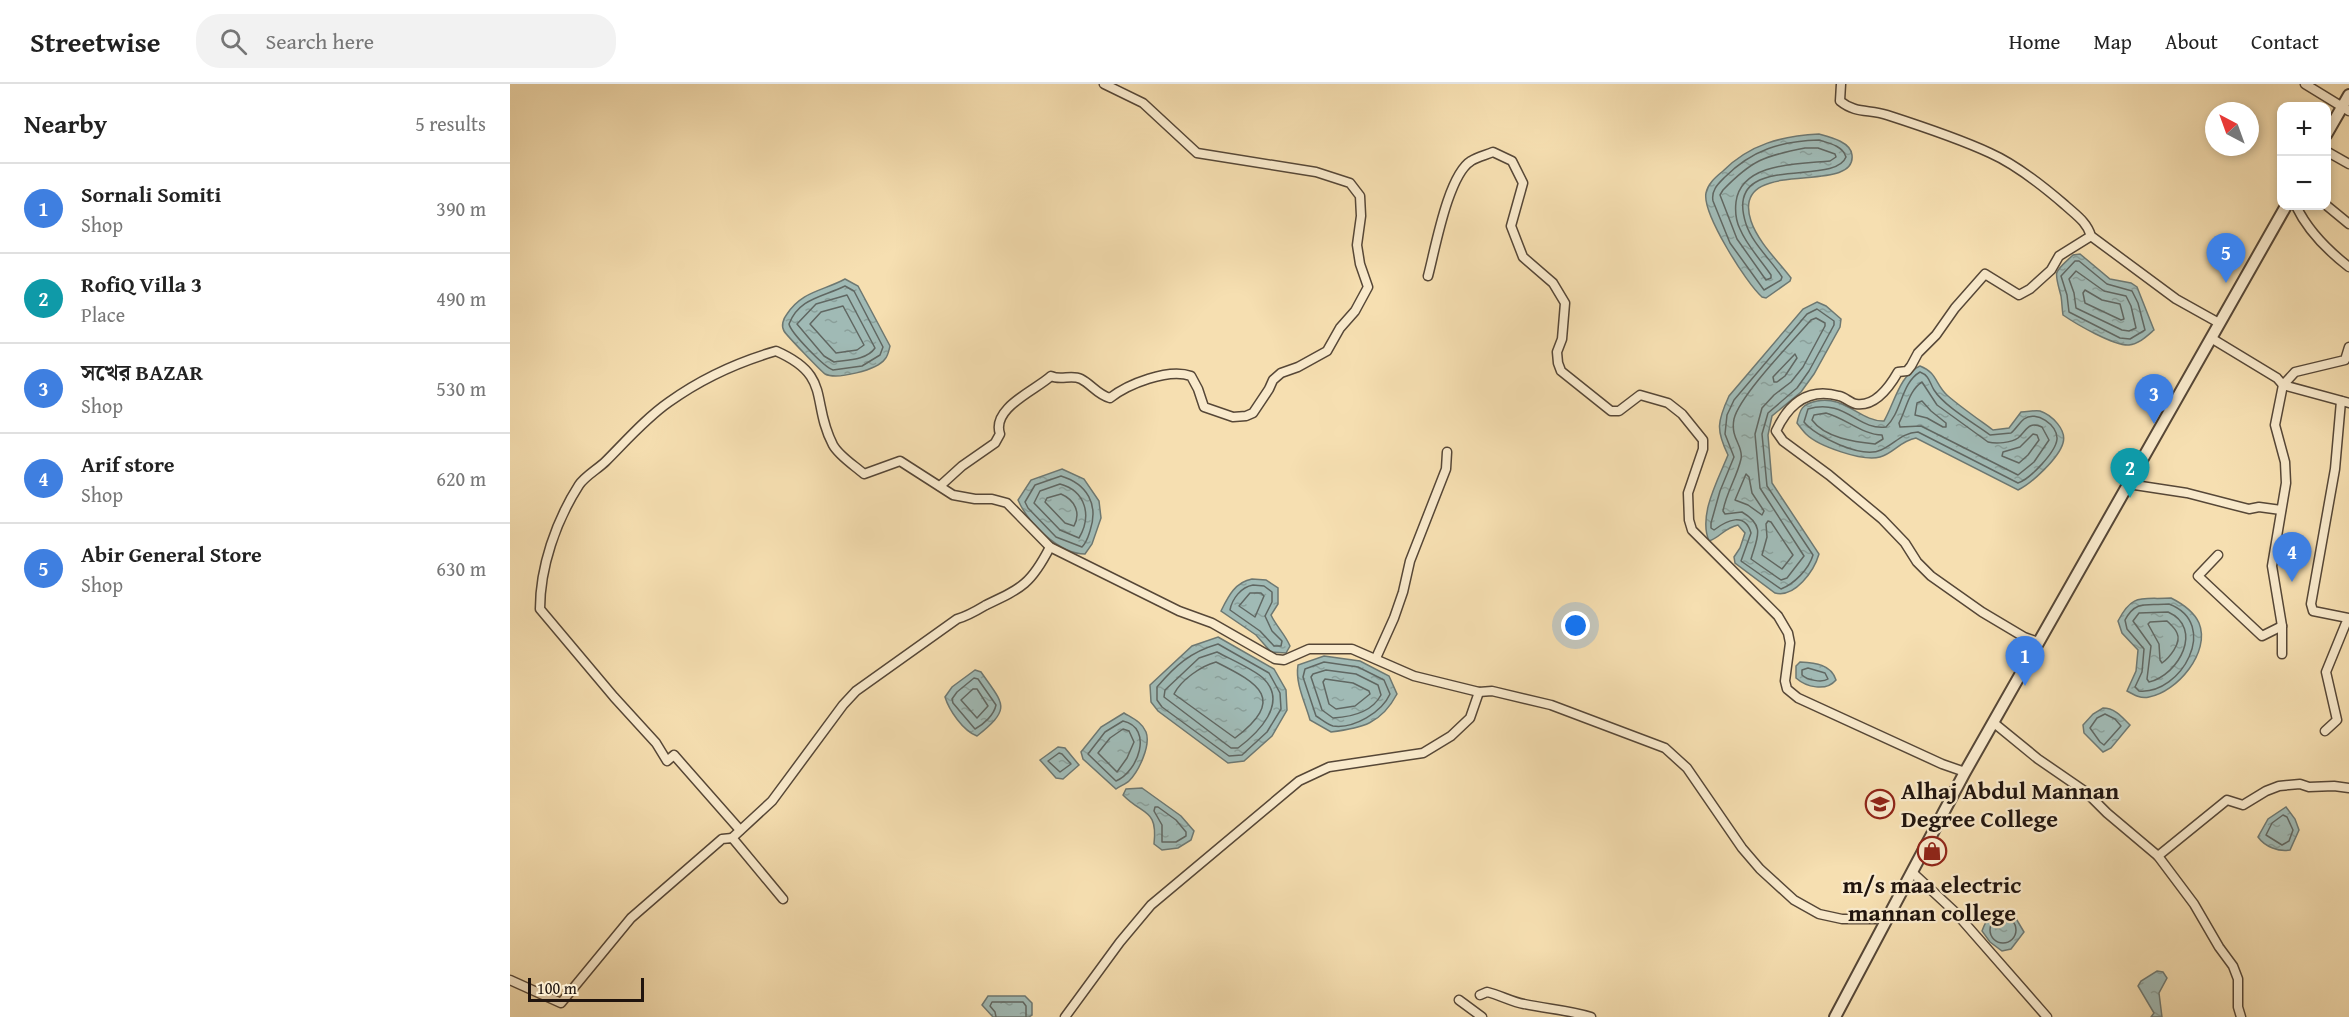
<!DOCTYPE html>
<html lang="en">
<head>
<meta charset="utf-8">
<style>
  body { margin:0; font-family:"Gentium Book Plus","Noto Serif Bengali",serif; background:#f2f2f2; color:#222 }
  .controls { position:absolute; right:18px; top:18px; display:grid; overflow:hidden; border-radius:12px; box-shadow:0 3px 9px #0003 }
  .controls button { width:54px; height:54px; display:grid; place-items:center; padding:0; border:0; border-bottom:2px solid #e0e0e0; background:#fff; color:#222; font:30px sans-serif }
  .compass { position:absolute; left:1695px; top:18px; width:54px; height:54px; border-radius:50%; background:#fff; box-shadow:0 3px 9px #0003; rotate:319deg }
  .scale { position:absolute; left:18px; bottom:15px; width:116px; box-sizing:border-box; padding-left:6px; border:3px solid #20140e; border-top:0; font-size:16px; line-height:21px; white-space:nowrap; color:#20140e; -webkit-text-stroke:4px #f9eacc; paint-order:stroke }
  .you { position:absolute; left:1066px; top:542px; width:21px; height:21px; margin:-15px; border:4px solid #fff; border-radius:50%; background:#1a73e8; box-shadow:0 0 0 9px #1a73e833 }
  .badge { display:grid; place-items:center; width:39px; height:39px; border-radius:50%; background:#8f2418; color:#fff; font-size:20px; font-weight:700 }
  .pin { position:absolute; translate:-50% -50px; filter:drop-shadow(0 2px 3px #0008) }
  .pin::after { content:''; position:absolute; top:32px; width:21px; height:18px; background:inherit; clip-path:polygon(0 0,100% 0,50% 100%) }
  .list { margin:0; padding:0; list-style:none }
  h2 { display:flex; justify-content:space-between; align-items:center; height:78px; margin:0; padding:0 24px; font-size:26px }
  h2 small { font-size:20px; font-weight:400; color:#767676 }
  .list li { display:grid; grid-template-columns:39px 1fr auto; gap:18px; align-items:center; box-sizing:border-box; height:90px; padding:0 24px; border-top:2px solid #e0e0e0 }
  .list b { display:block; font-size:22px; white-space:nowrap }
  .list p { margin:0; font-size:20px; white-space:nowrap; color:#767676 }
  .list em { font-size:20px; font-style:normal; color:#767676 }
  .icon { flex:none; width:33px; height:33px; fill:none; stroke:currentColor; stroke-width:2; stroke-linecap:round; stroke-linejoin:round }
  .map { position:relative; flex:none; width:1839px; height:933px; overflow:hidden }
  header { display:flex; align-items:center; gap:36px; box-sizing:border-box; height:84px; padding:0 30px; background:#fff; border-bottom:2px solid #e0e0e0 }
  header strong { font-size:28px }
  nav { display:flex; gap:33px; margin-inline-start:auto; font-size:21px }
  .search { width:420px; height:54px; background:#f2f2f2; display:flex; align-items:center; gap:15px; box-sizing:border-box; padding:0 21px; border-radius:24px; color:#767676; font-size:22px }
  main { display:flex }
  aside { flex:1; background:#fff }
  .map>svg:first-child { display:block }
  .water { fill:url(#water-ripples); stroke:#6d7872; stroke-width:1.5 }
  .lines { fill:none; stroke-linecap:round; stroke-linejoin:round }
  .shore { stroke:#606762; stroke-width:1.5 }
  .minor-casing { stroke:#564737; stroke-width:11 }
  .tertiary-casing { stroke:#564737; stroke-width:14 }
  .minor { stroke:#f9eacc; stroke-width:8 }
  .tertiary { stroke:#f9eacc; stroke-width:10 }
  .labels { text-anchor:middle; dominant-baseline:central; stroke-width:4.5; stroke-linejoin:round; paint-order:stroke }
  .poi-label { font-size:24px; font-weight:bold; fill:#20140e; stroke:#f9eacc; text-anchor:start }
</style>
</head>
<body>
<header>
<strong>Streetwise</strong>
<div class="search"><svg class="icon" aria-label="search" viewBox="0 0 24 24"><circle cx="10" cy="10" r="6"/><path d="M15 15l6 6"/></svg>Search here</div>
<nav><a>Home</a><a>Map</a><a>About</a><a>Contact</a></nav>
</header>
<main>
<aside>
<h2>Nearby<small>5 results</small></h2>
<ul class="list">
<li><span class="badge" style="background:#3f7fe0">1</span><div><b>Sornali Somiti</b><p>Shop</p></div><em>390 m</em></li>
<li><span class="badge" style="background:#0f9aa8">2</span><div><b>RofiQ Villa 3</b><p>Place</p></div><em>490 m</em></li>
<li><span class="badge" style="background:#3f7fe0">3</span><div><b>সখের BAZAR</b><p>Shop</p></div><em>530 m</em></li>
<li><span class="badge" style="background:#3f7fe0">4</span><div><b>Arif store</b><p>Shop</p></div><em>620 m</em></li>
<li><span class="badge" style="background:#3f7fe0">5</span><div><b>Abir General Store</b><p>Shop</p></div><em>630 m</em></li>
</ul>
</aside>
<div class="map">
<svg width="1839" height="933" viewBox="0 0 1839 933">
  <defs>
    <pattern id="water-ripples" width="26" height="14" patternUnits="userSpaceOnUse" patternTransform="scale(1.5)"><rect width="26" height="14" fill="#a0bab5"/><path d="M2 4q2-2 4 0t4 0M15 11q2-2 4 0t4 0" fill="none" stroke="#8a9f9a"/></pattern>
  </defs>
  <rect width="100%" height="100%" fill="#f6dfb1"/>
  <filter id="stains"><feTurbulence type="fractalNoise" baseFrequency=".00333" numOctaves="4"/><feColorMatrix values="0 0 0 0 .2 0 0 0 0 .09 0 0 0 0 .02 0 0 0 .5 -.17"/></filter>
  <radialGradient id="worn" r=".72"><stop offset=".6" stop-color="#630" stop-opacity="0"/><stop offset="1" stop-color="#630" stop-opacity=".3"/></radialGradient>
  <g class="water">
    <path d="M1309 50C1320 53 1341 58 1342 71 1347 113 1219 70 1241 137 1248 158 1268 177 1281 194L1280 197 1256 214 1252 213C1236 199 1192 129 1196 109 1198 99 1206 93 1213 87 1240 60 1272 52 1309 50Z"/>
    <path d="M1570 170 1600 195 1621 199 1627 203 1644 246C1637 252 1629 260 1619 261 1604 262 1566 240 1553 231 1552 225 1552 218 1551 212 1544 185 1543 190 1563 171Z"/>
    <path d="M335 195 348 202 380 262C379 266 378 272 375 275 367 286 327 296 315 290 311 287 277 252 274 247 271 242 273 235 277 230 292 207 313 207 335 195Z"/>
    <path d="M1307 218 1316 222 1331 235 1330 243 1304 290 1291 308 1262 332 1258 351 1262 399 1309 470C1304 487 1285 514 1265 509L1225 479 1224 473 1230 464 1235 449 1228 441C1214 444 1211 453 1199 457 1188 431 1208 396 1218 371 1206 346 1207 338 1219 312L1293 225Z"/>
    <path d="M1410 282C1428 289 1425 301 1438 312 1452 324 1468 335 1483 346L1499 344 1511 328C1518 328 1524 326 1530 327 1542 331 1557 346 1553 359 1549 374 1521 400 1508 406L1406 354C1390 357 1384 369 1370 373 1353 378 1308 362 1296 350 1293 347 1290 343 1287 339 1290 325 1292 320 1307 317 1334 311 1351 338 1374 337 1384 320 1390 290 1410 282Z"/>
    <path d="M552 385 574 395 589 417 591 434 582 460 575 470C549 470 518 439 508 416L521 396Z"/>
    <path d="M742 495 756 496 768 504V520L761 531C766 542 775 550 780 562L776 569 761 568 746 551 711 527C718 513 725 498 742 495Z"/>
    <path d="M1661 514C1671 519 1684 528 1689 539 1701 568 1667 608 1639 613 1631 615 1624 611 1617 607L1626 587 1628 566 1612 549 1608 537C1623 508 1632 516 1661 514Z"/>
    <path d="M708 553 764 585 776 606 777 626 762 652 734 677 718 679 648 627 641 618 640 601 682 562Z"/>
    <path d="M814 572 850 577 879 592 887 610C871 640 852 644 821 648L800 636C795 618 785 599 788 581Z"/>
    <path d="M1290 578C1305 579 1321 580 1326 596 1316 608 1296 603 1286 594V582Z"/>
    <path d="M465 586 471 588C494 621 502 624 467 652 453 647 439 626 435 613L442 603Z"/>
    <path d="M1593 624C1605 624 1612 633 1620 641L1601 664 1593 668 1574 649 1573 641 1583 630Z"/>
    <path d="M614 629C622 634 632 638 636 648 641 661 629 687 619 697 616 700 610 702 606 705L573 675 571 668 591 643Z"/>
    <path d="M548 663 555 664 569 681 553 695 546 694 530 676Z"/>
    <path d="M632 704 671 732 684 747 681 756 668 764 652 766 644 760C648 724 633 732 613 711L616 705Z"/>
    <path d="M1776 723 1785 735 1789 746 1780 766C1769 768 1755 763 1748 753L1758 735Z"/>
    <path d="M1497 827 1504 831 1514 848 1501 865 1492 867 1480 858 1472 847C1477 833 1481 829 1497 827Z"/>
    <path d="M1647 887 1653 888 1657 894 1649 909 1652 933H1641L1644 929 1628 902 1631 897Z"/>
    <path d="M478 912H515L522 919V931L519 933H483L472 921Z"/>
  </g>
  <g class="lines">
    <g class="shore">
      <path d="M1309 56C1319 59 1333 62 1336 73 1324 104 1212 66 1236 140 1242 159 1261 176 1272 193L1271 196 1254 206 1220 159 1203 117C1201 106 1208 100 1215 93 1242 66 1271 57 1309 56Z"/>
      <path d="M1295 64H1308L1325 70 1326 73 1320 77C1290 80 1231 78 1226 118 1225 127 1226 137 1230 145 1237 162 1251 176 1261 191V194L1256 196 1227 155 1210 111 1213 106C1242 76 1254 72 1295 64Z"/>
      <path d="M1565 177H1569L1597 200 1622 207 1628 219 1635 246 1620 255 1610 254 1559 228 1557 211 1551 192Z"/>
      <path d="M1566 187 1594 207 1616 212 1621 222 1626 244 1619 247 1612 246 1566 224 1564 209 1559 195Z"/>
      <path d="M335 202 344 207 373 263 370 271 352 282 323 286C314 283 281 249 279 240 289 214 313 213 335 202Z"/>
      <path d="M1575 206 1592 216 1610 220 1614 235 1611 236 1575 219 1573 209Z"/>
      <path d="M337 211 365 264C357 276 337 276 324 278L314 272 287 240 306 220Z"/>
      <path d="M333 222 354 261 347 266 326 269 300 240 311 228Z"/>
      <path d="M1307 225 1324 237V241L1299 287 1287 304 1258 329 1252 350 1257 402 1303 471C1299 485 1284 500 1271 505L1231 477 1241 449C1235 428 1217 436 1204 446L1201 444V439L1210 407 1224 373 1215 350 1217 331 1224 316 1297 230Z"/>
      <path d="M1306 234 1315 239V242L1293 283 1281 298 1264 311 1252 324 1245 350 1250 404 1294 472 1277 494 1271 496 1241 475C1247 454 1256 442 1232 428L1215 430 1213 427C1216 409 1227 393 1231 375 1234 362 1220 355 1224 335 1230 311 1283 257 1301 236Z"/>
      <path d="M1285 270 1287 274 1275 292 1267 298H1264L1263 293Z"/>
      <path d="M1410 288C1420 292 1419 298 1424 306 1435 323 1464 339 1480 351L1501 349C1506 345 1509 339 1514 335 1526 326 1548 341 1547 355 1546 368 1520 395 1508 399L1408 348C1391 349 1385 360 1371 366 1352 375 1306 353 1294 338L1298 325C1335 314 1348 347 1376 343 1392 328 1391 299 1410 288Z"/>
      <path d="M1412 298 1427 321 1478 358C1486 360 1501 359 1508 354 1517 346 1518 337 1532 343L1539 356 1524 378 1508 391 1411 342 1390 343 1389 339C1396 326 1399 306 1412 298Z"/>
      <path d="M1412 317 1421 327 1436 339V343H1433L1417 334 1405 331 1407 319Z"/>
      <path d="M1316 329C1335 334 1353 351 1372 351L1373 355 1365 360C1345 358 1315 354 1302 336L1304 331Z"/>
      <path d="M1523 350 1527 351 1529 356 1518 371 1509 379 1492 372 1493 368 1510 363Z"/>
      <path d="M1236 390 1239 393 1242 409 1254 427 1252 431 1238 421 1225 416Z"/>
      <path d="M551 392C577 400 589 420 580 447 578 453 577 458 572 463L546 453 518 424 515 418 525 401Z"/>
      <path d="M550 400C576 407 582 432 569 454L550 446 524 419 530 407Z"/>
      <path d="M551 410C565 416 571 429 564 442L555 439 535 418 537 414Z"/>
      <path d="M1258 437 1261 438 1283 471 1272 485 1252 471 1257 453 1256 440Z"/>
      <path d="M743 501 754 502 762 508V518L755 532 762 547 772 557 771 562H764L750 547 720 526C722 515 731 503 743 501Z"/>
      <path d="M740 509H751L754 512 745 533 729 522Z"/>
      <path d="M1659 520C1711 540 1671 611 1629 607L1625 603 1632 588 1634 565 1617 545 1615 536C1626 515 1638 522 1659 520Z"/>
      <path d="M1658 528C1694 544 1669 591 1639 598L1637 595 1641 562 1623 537 1629 529Z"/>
      <path d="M1657 537C1660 540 1665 544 1667 549 1672 559 1659 574 1652 579L1650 576 1649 560 1638 540 1640 538Z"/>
      <path d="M708 560 759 589 770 609 771 625 757 648 732 671 719 672 652 623 647 616V603C665 582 680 568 708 560Z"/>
      <path d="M707 568C720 575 743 585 753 594 779 619 748 649 728 664H721L654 613 655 606 689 574Z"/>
      <path d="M706 578C750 600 776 615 725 654L664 610C671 596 691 582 706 578Z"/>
      <path d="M814 578 848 583 874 596 880 610C872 628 844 645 823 642 818 641 811 635 806 632L793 593 795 585Z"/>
      <path d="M1298 584 1315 589 1318 595C1312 599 1297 596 1292 591V586Z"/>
      <path d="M816 586 846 590 868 601 871 611C862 628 841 633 823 634L812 626 801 593 803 590Z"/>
      <path d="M464 594 468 595 486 621C484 631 474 640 465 645L443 619 442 615 447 608Z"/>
      <path d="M815 595 843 599 859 607 860 610 845 622 826 625 819 620 813 598Z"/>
      <path d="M463 605H467L478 622 467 634 451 616Z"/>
      <path d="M1595 630 1605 635 1611 642 1594 661 1590 658 1580 644 1587 634Z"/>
      <path d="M613 637C644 644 628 688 606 697L578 670 595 648Z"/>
      <path d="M613 645 619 647 624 658 617 674 607 688 588 669 600 654Z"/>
      <path d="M549 669 552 670 561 680 550 688 538 677Z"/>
      <path d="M645 723H648L666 736 676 748V752L666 758H652V741L644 727Z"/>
      <path d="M1773 731 1777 733 1783 746 1779 757 1772 761 1756 751 1762 739Z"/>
      <circle cx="1493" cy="846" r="13"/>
      <path d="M486 933 485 928 480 922 482 918H513L516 922V933"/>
    </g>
    <g class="minor-casing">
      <g id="minor">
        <path d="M1331 0 1330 17C1346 30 1359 25 1377 31 1411 42 1448 54 1480 69 1507 81 1533 102 1555 121 1566 131 1577 138 1581 152L1666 215 1709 239"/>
        <path d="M1795 0 1839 27"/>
        <path d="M1816 67 1839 80"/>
        <path d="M1816 121 1839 140"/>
        <path d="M1786 122C1798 147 1817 166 1839 183"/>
        <path d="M918 192C925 166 938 91 961 77 967 73 976 71 983 68L1002 77 1013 99 1001 142 1013 173 1043 199 1055 219 1052 255 1047 268 1048 279 1051 287 1101 327H1109L1130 311 1158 319 1172 330 1193 356V365L1178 409 1179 436 1182 446 1268 532 1278 549 1280 559 1275 597 1277 605 1288 614 1432 680 1455 688"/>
        <path d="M1701 254 1767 294 1773 301 1839 319"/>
        <path d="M1618 400 1677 409 1739 425 1749 423 1771 426"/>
        <path d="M430 402 452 382 485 359 490 350C481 324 526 306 541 292 551 297 561 290 571 295 581 300 588 311 600 314 618 300 658 284 681 292L688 305 694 323 723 333 736 332 743 329 759 305 763 296 771 289 788 283 817 267 830 244 845 227 858 203 850 180 847 161 851 132 850 112 840 99 806 88 687 69 633 19 594 0"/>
        <path d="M1708 471 1688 492 1752 552 1772 542"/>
        <path d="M1528 558 1514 553 1472 528 1421 492 1407 478 1395 459 1372 435 1319 391 1273 357 1266 347C1278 321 1297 303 1329 312 1335 313 1340 319 1346 320 1365 323 1380 302 1388 288L1397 287 1401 282 1408 269 1426 251 1445 224 1475 190 1509 211 1520 205 1541 186 1549 172 1581 152"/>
        <path d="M1772 570V542L1762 482 1776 399 1775 378 1765 341 1773 301 1785 288 1835 276 1839 263"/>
        <path d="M866 574 884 534 893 508 900 477 936 385 937 368"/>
        <path d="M1484 639 1528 675 1576 708 1597 729 1648 772 1684 820 1709 863 1723 882 1728 895V923L1731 933"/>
        <path d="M1815 647 1827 636 1816 588 1838 534 1803 527 1801 520 1825 385 1831 317"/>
        <path d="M230 746 164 671 157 677 146 659 104 613 30 525C30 483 46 437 69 401 75 392 88 385 96 377 116 357 136 334 159 318 191 295 228 278 266 267 323 292 300 317 323 361 329 372 345 382 354 390L390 377 443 411 465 415H482L497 419 540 463 669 527 702 539 765 575 774 576 799 565H842L904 592 969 608 982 607 1041 621 1155 664 1177 684 1232 764 1250 785 1284 816 1309 830 1332 835H1376"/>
        <path d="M222 754 262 717 333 621 346 607 447 535C458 532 466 527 476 521 512 504 521 500 540 463"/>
        <path d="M1648 772 1717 716 1733 721 1756 707 1769 702 1790 700 1799 703 1824 702 1839 704"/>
        <path d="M1403 789 1445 828 1537 933"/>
        <path d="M0 896 51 919 121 834 212 755 222 754 224 756 273 815"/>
        <path d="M970 911 977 908C990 911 1002 918 1014 920 1037 925 1059 926 1081 933"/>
        <path d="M949 916 972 933"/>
        <path d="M555 933 610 858 641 821 789 697 819 683 913 669 941 652 960 634 969 608"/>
      </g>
    </g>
    <g class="tertiary-casing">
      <g id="tertiary">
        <path d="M1816 51 1839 11"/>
        <path d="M1325 933 1455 688 1776 122"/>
      </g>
    </g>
    <use href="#minor" class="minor"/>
    <use href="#tertiary" class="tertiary"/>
  </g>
  <defs>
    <g id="university-ring" transform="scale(1.5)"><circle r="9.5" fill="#f9eacc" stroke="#8f2418" stroke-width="1.5"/><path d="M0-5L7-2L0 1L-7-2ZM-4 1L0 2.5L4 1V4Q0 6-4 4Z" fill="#8f2418"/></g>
    <g id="shop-ring" transform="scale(1.5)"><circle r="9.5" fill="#f9eacc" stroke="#8f2418" stroke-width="1.5"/><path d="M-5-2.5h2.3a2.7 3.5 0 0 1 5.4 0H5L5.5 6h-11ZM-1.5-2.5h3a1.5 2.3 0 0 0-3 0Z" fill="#8f2418"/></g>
  </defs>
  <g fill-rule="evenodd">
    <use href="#university-ring" x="1370" y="720"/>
    <use href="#shop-ring" x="1422" y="767"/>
  </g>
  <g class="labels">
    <g class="poi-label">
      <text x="1391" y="706">Alhaj Abdul Mannan<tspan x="1391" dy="28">Degree College</tspan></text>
      <text x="1422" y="800" text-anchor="middle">m/s maa electric<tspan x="1422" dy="28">mannan college</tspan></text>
    </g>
  </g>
  <rect width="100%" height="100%" filter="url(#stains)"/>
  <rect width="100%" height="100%" fill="url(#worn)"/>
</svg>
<div class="controls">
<button>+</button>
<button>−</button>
</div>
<svg class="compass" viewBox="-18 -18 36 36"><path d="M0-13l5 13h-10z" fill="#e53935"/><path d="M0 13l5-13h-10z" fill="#767676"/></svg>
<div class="scale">100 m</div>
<div class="you"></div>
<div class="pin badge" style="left:1515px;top:602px;background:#3f7fe0">1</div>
<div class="pin badge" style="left:1620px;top:414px;background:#0f9aa8">2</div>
<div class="pin badge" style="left:1644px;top:340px;background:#3f7fe0">3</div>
<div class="pin badge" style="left:1782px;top:498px;background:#3f7fe0">4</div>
<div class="pin badge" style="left:1716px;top:199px;background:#3f7fe0">5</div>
</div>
</main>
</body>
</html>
